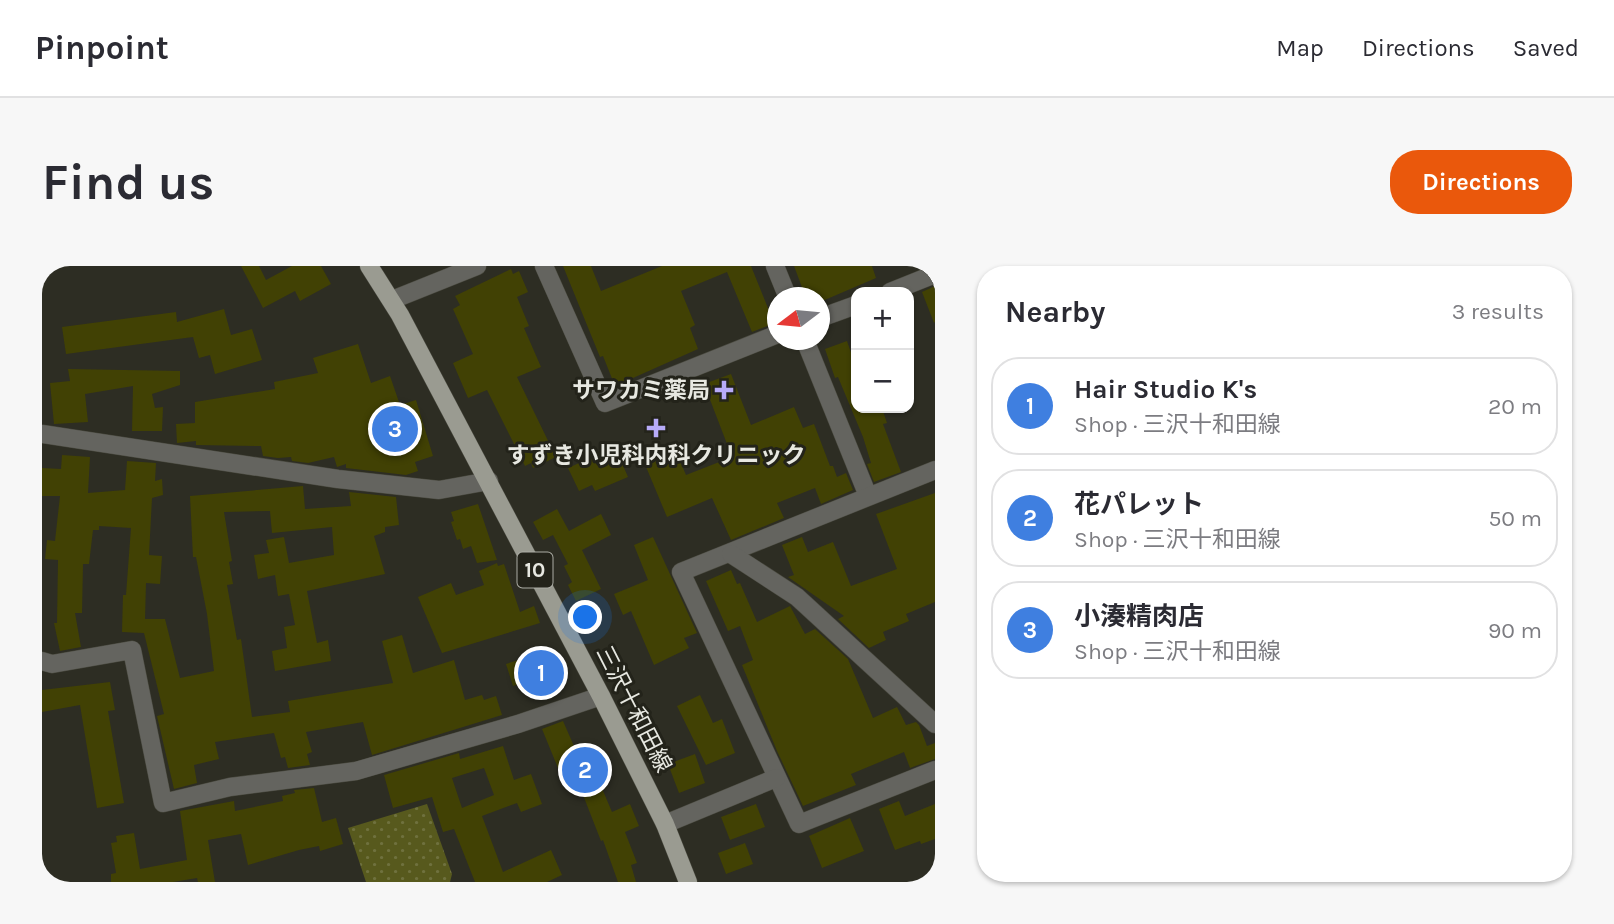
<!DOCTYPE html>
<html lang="en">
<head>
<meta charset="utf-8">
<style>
  body { margin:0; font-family:Karla,"Noto Sans JP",sans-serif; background:#f7f7f7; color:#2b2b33 }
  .controls { position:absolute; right:21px; top:21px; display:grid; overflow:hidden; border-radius:14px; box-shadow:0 2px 5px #0004 }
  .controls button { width:63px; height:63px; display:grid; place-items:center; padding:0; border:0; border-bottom:2px solid #e1e1e2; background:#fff; color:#2b2b33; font:35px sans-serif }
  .compass { position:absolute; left:725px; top:21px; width:63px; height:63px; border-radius:50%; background:#fff; box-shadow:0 2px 5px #0004; rotate:254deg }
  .you { position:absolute; left:544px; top:352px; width:24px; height:24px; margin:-18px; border:5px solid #fff; border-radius:50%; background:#1a73e8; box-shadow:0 0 0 10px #1a73e833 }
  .badge { display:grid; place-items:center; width:46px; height:46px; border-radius:50%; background:#ea580c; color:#fff; font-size:23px; font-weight:700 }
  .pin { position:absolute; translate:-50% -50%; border:4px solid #fff; box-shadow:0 2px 7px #0006 }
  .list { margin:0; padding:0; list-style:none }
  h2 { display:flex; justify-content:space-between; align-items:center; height:91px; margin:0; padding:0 28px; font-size:30px }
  h2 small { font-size:23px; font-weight:400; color:#7c7c81 }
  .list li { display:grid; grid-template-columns:46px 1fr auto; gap:21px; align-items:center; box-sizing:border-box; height:98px; margin:0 14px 14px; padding:0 14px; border:2px solid #e1e1e2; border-radius:28px }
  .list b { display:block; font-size:26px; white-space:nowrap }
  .list p { margin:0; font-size:23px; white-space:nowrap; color:#7c7c81 }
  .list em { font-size:23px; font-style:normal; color:#7c7c81 }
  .map { position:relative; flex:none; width:893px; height:616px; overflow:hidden; border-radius:28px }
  header { display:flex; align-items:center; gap:42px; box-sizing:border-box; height:98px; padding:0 35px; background:#fff; border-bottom:2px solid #e1e1e2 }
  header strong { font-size:33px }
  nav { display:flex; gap:38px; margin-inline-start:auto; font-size:24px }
  .intro { display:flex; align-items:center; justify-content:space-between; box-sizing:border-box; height:168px; padding:0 42px }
  h1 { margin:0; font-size:49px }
  .button { padding:18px 32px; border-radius:28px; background:#ea580c; color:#fff; font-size:24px; font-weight:700 }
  main { display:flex; gap:42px; padding:0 42px }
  aside { flex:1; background:#fff; border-radius:28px; box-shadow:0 2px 5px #0004 }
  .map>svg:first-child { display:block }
  .park { fill:url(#park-dots) }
  .building { fill:#414104; fill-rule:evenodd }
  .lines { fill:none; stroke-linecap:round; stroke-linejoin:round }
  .street-casing { stroke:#4b4b41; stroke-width:19 }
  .primary-casing { stroke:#4b4b41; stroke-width:19 }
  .street { stroke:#64645f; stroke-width:18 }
  .primary { stroke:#9a9b91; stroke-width:18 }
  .poi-dot { fill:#b7abf8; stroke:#23231a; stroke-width:2.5 }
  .labels { text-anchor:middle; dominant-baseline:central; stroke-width:6; stroke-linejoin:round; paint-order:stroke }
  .shield { fill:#23231a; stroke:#acada5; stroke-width:2 }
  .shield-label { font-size:21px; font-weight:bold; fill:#e7e8e1 }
  .poi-label { font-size:23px; font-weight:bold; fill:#e7e8e1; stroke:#23231a; text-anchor:end }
  .street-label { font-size:23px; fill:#e7e8e1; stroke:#23231a }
</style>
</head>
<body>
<header>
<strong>Pinpoint</strong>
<nav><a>Map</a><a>Directions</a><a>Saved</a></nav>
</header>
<div class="intro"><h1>Find us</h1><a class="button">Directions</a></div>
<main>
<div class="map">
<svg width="893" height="616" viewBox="0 0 893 616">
  <defs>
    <pattern id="park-dots" width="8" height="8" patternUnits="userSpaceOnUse" patternTransform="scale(1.75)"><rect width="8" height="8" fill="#57591d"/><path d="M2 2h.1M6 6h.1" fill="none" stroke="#6f713e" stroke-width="1.8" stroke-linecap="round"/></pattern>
  </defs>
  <rect width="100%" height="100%" fill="#2d2d23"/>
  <path class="park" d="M385 538 410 608 408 616H324L306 562Z"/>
  <g class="building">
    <path d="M199 0H217L224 14 250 0H279L289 18 258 35 253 25 221 42Z"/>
    <path d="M521 0H549L559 25 620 0H709L730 52 726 54 728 59 710 66 685 6 639 25 653 59 648 62 656 83 573 120 561 90 558 91Z"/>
    <path d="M752 0H830L834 12 778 36V32H764Z"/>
    <path d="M469 3 471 8 477 5 486 26 475 31 487 60 482 62 499 101 475 111 514 191 491 202 489 197 483 200 445 124 426 132 411 97 431 88 411 43 418 39 413 30Z"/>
    <path d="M893 20V56L892 57 880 26Z"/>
    <path d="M182 43 189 69 210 63 220 94 173 108 168 89 157 92 151 71 24 88 20 61 134 46 135 56Z"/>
    <path d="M805 75 814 101V142H840L845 157 841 158 859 206 832 216 825 198 829 197 821 171 796 111 793 112 783 83Z"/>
    <path d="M316 78 329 117 348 110 358 139 374 134 391 190 373 196 376 205 364 209 304 202V198L295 201 292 191 266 197 250 195 249 191 236 192 221 190 219 180 154 179V175L135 177 134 158 153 157V136L233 123 232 116 276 107 271 92Z"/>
    <path d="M26 103 138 105V119L110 128 113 142 121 141 120 165H90L91 120 43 128 46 156 12 158 8 117 28 115Z"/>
    <path d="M689 108 709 159 752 141 761 162 772 158 788 200H791L795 211 804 207 811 224 779 238 773 222 735 237 742 252 689 274 670 232 625 251 602 196 616 191 618 195 635 188 644 209 690 191 662 118Z"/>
    <path d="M573 181 586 211 553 225 550 219 537 225 526 202Z"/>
    <path d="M20 189 48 191 46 227 83 224 85 195 114 197 113 215 120 213 121 229 110 232 107 289 120 290 118 318 104 317 103 353H123L138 412 172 405 165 348 154 291H151L148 230 261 220 263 243 309 240 307 226 354 231 357 259 343 261V266L332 270 343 308 265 325 275 377 286 374 289 395 233 405 230 385 245 382 242 361 253 359 247 328 236 330 233 309 216 313 212 289 227 287 224 274 242 271 247 297 292 289 290 261 230 267 228 245 182 246 190 295 187 296 191 318 185 319 195 374 199 373 210 451 248 446 246 435 351 417 340 375 360 369 371 407 412 394 423 434 440 429 442 434 454 430 460 449 330 489 321 456 264 466 270 486 265 488 268 499 246 502 243 491 239 492 232 467 173 476 177 493 152 499 155 517 132 523 115 450 122 448 102 367 80 366 81 329H84L89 262 57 260V264H51L47 298H41L40 347H33L39 381 18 385 12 357H15L16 294 3 293 5 274 13 275 18 230H0V202L19 203Z"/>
    <path d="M893 227V336L864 348 867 355 841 366 844 374 827 382 796 353 802 350 746 311 752 309 740 279 760 271 766 286 791 276 809 320 855 303 834 248Z"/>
    <path d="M436 238 455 294 435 297 429 280 421 283 418 273 415 274 409 256 412 255 409 246Z"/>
    <path d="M515 243 527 265 559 248 569 269 540 284 559 323 534 335 526 319 530 316 522 300 526 298 511 269 501 274 491 256Z"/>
    <path d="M611 271 655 367 642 372 647 382 612 399 589 345 581 349 572 328 606 314 592 279Z"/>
    <path d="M455 297 456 300 462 298 478 346 492 340 498 357 400 387 376 331 409 317 414 329 442 319 437 305Z"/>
    <path d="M689 304 695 318 698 317 715 356 748 340 763 368 773 363 806 393 831 452 855 441 864 459 874 456 877 459 885 480 893 477V493L868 502 862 486 809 508 814 519 761 540 735 485 700 399 711 394 698 360 686 365 664 315Z"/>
    <path d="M495 388 502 410 471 420 464 398Z"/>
    <path d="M68 416 73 444 66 445 82 537 55 542 38 439 0 446V424Z"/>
    <path d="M658 429 671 457 680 453 693 487 664 499 635 440Z"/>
    <path d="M521 455 542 503 525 510 521 500 516 502 500 463Z"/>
    <path d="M461 480 472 514 489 508 500 538 479 546 475 537 440 550 461 606 509 584 520 609 505 616H433L412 563 401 566 390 531 351 542 342 509 417 487 418 493ZM442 502 452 529 420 542 410 512Z"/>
    <path d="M653 488 663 517 637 527 626 498Z"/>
    <path d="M547 505 552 515 556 513 570 546 588 538 597 560 583 566 595 597 589 599 594 616H576L561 574 559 575 534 511Z"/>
    <path d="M272 522 280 556 294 552 301 578 278 585 277 580 257 584 206 599 199 568 166 574 173 616H156L155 612 131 616H69V608L74 607 69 577 75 576 74 570 92 567 98 603 145 594 138 545 192 535 193 545 241 535 240 530 253 527 252 524Z"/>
    <path d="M857 535 863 550 893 538V573L879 578 878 575 853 584 837 543Z"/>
    <path d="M714 538 723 561 688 574 679 551Z"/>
    <path d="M808 552 822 585 780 602 767 570Z"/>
    <path d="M703 577 711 598 684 608 676 587Z"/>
  </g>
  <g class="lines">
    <g class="street-casing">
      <g id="street">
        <path d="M502 0 563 137 736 68"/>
        <path d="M733 0 746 32"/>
        <path d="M848 26 893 8"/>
        <path d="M350 34 435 0"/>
        <path d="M778 52 814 39"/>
        <path d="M763 74 826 230"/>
        <path d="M0 168 296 213 397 224 447 215"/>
        <path d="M893 204 639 306 757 558 893 504"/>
        <path d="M689 288 755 331 893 458"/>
        <path d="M0 395 10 398 90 384 121 537 188 521 314 505 476 458 559 430"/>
        <path d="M623 558 734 512"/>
      </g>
    </g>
    <g class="primary-casing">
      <path id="primary" d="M327 0 358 49 559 430 623 558 646 616"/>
    </g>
    <use href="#street" class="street"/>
    <use href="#primary" class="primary"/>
  </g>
  <g class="poi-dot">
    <path d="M678.5 113.5h7v7h7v7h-7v7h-7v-7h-7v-7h7z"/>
    <path d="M610.5 151.5h7v7h7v7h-7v7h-7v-7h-7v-7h7z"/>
  </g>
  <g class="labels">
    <rect class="shield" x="475.5" y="286.5" width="35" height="35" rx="5"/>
    <g class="shield-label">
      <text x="493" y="304">10</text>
    </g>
    <g class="poi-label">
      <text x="668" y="124">サワカミ薬局</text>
      <text x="614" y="189" text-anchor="middle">すずき小児科内科クリニック</text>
    </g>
    <g class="street-label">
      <text transform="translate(592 443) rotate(63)">三沢十和田線</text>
    </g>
  </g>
</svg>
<div class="controls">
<button>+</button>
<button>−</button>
</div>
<svg class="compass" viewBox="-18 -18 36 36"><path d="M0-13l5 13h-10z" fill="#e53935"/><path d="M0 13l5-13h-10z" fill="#7c7c81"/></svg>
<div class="you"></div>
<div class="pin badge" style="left:499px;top:407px;background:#3f7fe0">1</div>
<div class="pin badge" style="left:543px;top:504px;background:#3f7fe0">2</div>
<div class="pin badge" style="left:353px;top:163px;background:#3f7fe0">3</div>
</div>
<aside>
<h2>Nearby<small>3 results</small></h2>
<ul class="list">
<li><span class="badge" style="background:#3f7fe0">1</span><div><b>Hair Studio K's</b><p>Shop · 三沢十和田線</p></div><em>20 m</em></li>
<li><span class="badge" style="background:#3f7fe0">2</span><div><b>花パレット</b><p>Shop · 三沢十和田線</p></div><em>50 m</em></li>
<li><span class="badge" style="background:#3f7fe0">3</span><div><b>小湊精肉店</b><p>Shop · 三沢十和田線</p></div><em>90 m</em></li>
</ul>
</aside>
</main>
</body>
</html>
